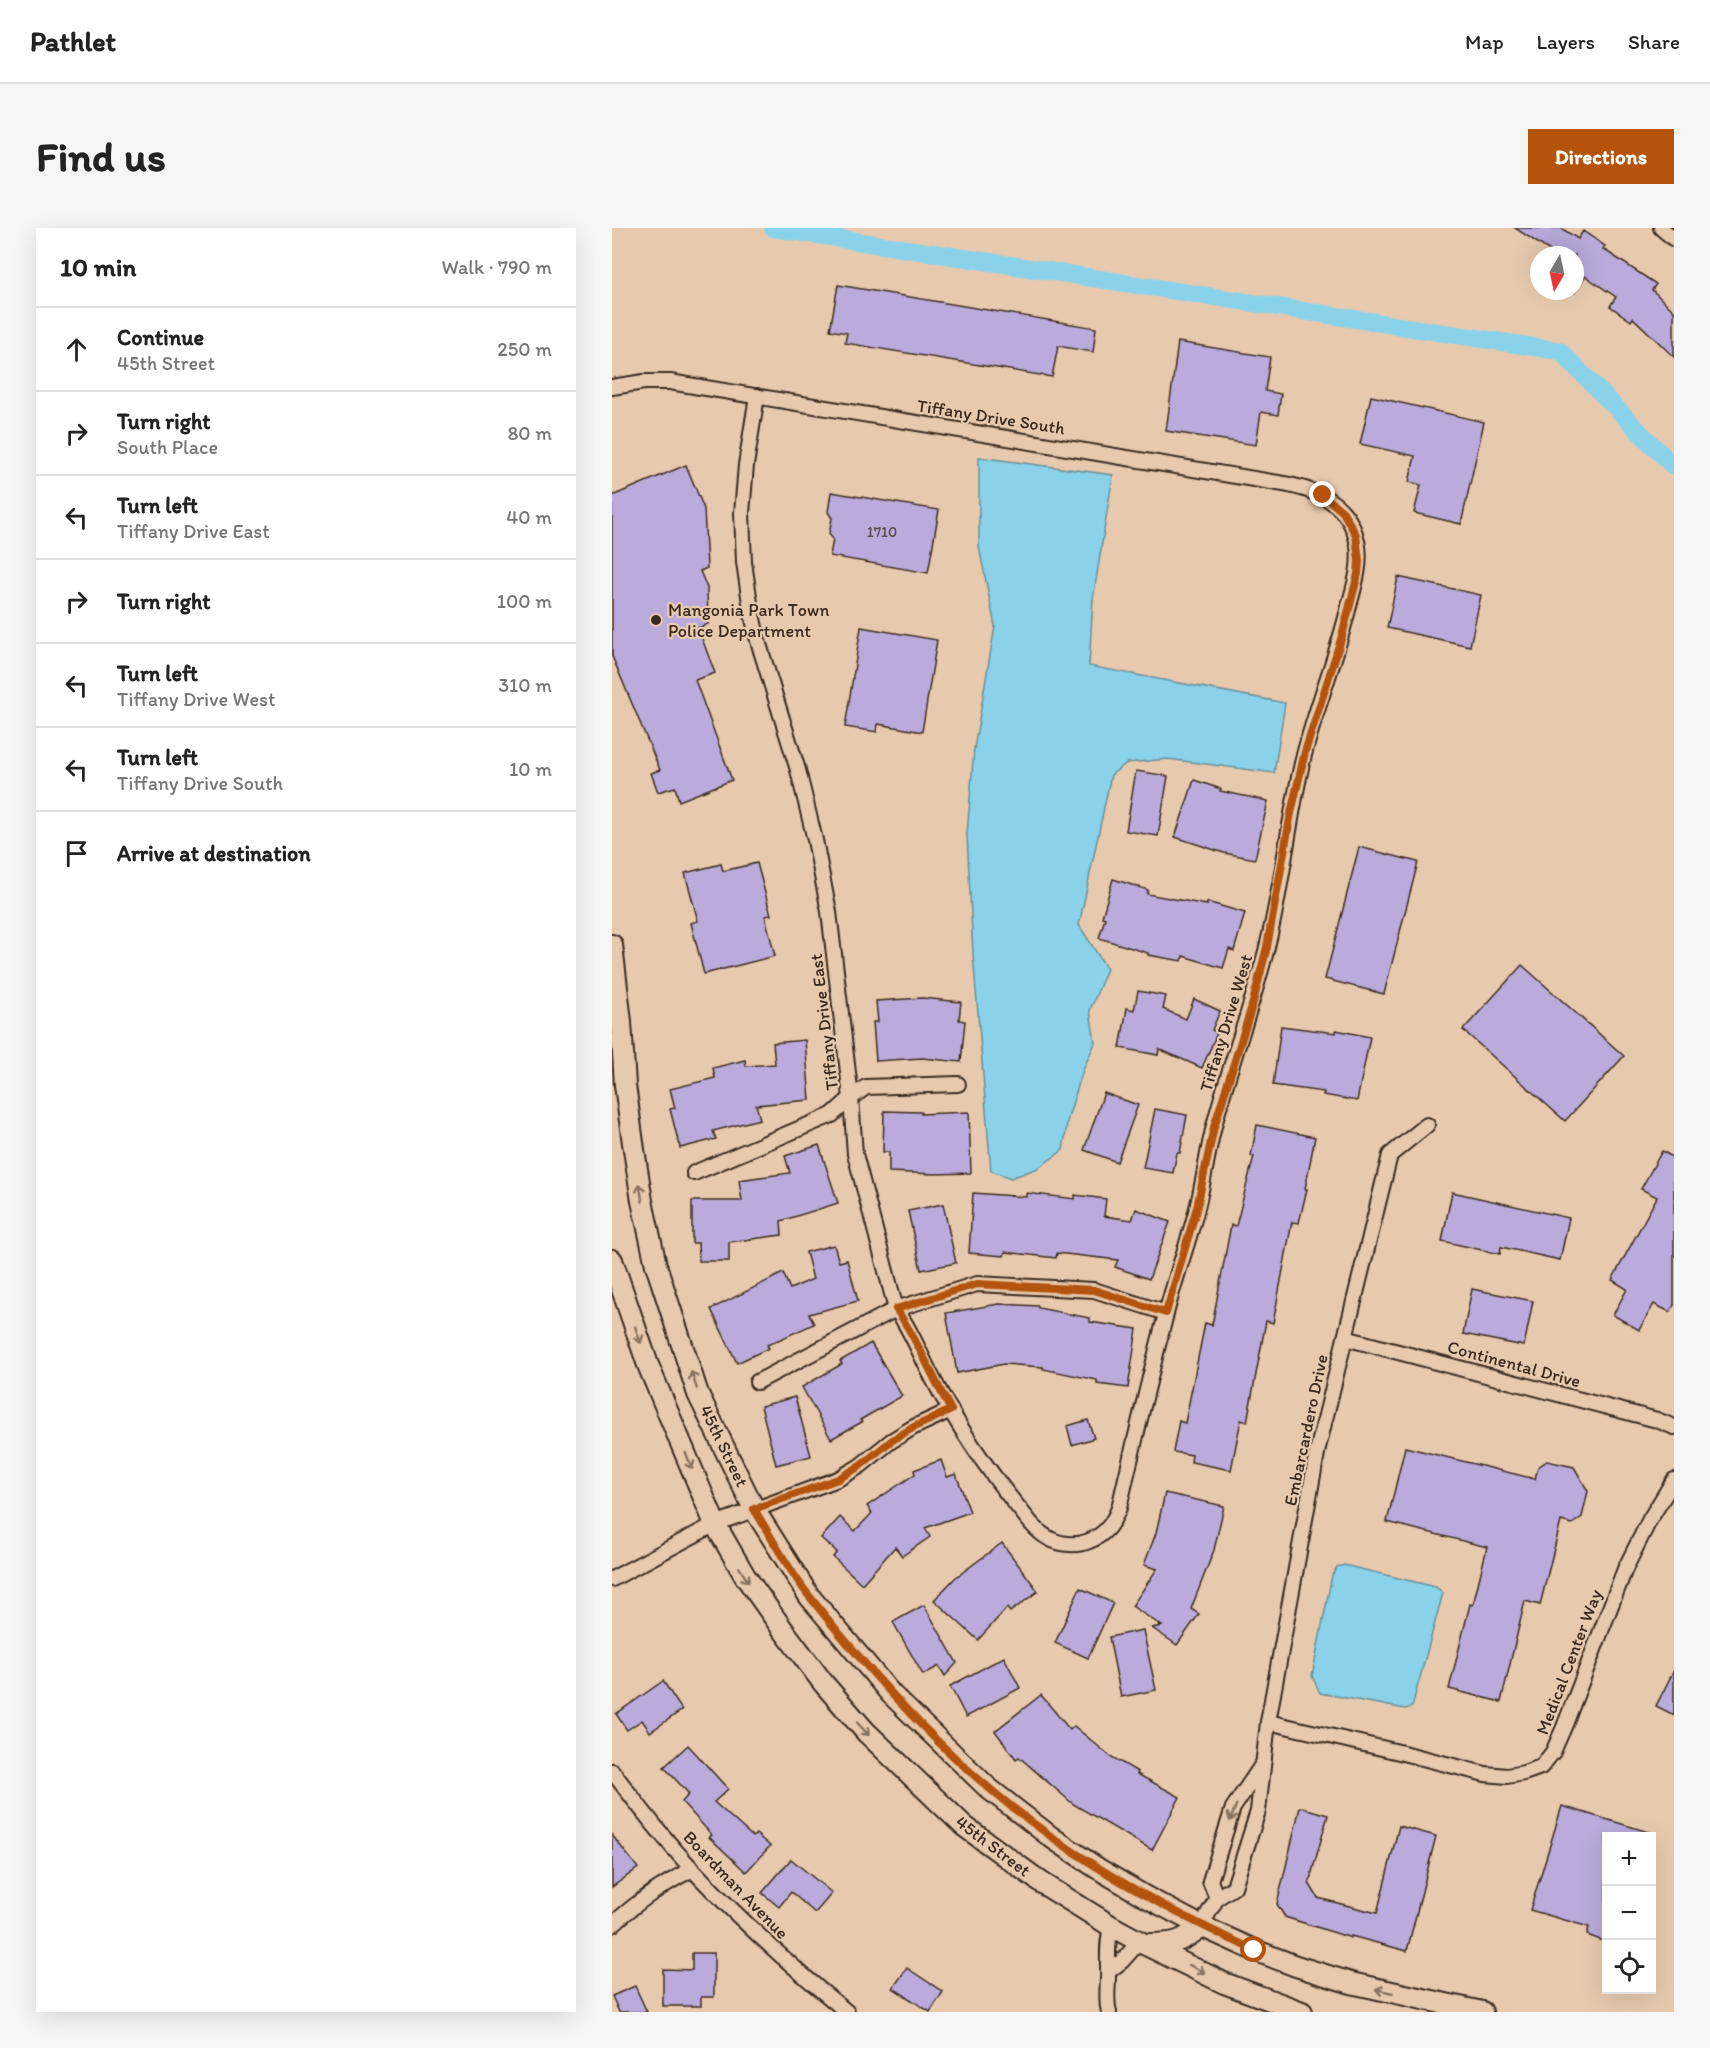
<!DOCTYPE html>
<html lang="en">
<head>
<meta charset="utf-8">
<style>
  body { margin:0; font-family:Itim,sans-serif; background:#f6f6f6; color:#222 }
  .controls { position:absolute; right:18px; bottom:18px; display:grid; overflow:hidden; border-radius:0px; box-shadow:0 6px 24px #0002 }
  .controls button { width:54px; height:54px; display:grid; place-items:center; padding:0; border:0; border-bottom:2px solid #e0e0e0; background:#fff; color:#222; font:30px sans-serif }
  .compass { position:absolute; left:918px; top:18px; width:54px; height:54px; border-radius:50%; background:#fff; box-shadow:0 6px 24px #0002; rotate:189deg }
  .stop { position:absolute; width:18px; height:18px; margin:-14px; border:4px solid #b45309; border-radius:50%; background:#fff }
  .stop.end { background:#b45309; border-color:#fff; box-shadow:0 2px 6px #0008 }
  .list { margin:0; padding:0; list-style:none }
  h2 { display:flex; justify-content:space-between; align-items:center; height:78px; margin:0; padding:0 24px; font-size:26px }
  h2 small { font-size:20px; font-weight:400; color:#767676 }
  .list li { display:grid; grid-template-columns:39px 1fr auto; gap:18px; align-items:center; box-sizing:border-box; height:84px; padding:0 24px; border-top:2px solid #e0e0e0 }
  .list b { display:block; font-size:22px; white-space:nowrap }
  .list p { margin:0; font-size:20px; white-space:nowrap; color:#767676 }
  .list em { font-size:20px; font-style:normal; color:#767676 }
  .icon { flex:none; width:33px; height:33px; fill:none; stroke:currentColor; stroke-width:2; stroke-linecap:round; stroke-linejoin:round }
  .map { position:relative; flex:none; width:1062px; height:1784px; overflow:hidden; border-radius:0px }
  header { display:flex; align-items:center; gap:36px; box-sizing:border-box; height:84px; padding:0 30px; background:#fff; border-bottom:2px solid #e0e0e0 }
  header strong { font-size:28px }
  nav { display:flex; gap:33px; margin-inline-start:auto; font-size:21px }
  .intro { display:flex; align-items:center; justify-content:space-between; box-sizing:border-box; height:144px; padding:0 36px }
  h1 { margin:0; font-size:42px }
  .button { padding:15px 27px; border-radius:0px; background:#b45309; color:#fff; font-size:21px; font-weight:700 }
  main { display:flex; gap:36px; padding:0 36px }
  aside { flex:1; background:#fff; border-radius:0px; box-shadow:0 6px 24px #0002 }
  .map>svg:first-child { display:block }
  .water { fill:#89d2ea; stroke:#6a8f98; stroke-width:1.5 }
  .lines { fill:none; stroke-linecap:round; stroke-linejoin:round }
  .canal { stroke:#89d2ea; stroke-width:18 }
  .building { fill:#baabdc; stroke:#3b2a1e; stroke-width:1.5 }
  .minor-casing { stroke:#3b2a1e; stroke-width:18 }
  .secondary-casing { stroke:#3b2a1e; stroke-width:24 }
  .minor { stroke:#e7caae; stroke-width:14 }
  .secondary { stroke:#e7caae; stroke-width:20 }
  .oneway { stroke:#88725f }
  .route { stroke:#b45309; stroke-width:8 }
  .poi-dot { fill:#3b2a1e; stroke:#e7caae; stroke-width:2 }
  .labels { text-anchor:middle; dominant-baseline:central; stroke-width:4.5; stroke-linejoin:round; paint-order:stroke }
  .number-label { font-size:15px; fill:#5b4a4e }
  .street-label { font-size:18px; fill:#3b2a1e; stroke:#e7caae }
  .poi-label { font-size:18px; fill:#3b2a1e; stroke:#e7caae; text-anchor:start }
</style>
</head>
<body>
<header>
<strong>Pathlet</strong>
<nav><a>Map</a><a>Layers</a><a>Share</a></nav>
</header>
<div class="intro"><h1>Find us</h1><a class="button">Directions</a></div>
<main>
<aside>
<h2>10 min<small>Walk · 790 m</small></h2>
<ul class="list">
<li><svg class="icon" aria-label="ahead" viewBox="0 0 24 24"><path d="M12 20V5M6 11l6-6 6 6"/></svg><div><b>Continue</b><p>45th Street</p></div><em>250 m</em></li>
<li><svg class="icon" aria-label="right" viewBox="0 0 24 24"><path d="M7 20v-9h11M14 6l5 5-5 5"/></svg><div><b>Turn right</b><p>South Place</p></div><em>80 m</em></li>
<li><svg class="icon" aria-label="left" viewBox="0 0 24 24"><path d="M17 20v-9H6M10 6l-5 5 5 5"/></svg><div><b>Turn left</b><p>Tiffany Drive East</p></div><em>40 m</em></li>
<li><svg class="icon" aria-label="right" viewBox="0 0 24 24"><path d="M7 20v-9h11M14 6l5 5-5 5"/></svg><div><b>Turn right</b></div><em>100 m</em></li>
<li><svg class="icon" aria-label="left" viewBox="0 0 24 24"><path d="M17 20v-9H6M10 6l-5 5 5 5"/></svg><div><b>Turn left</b><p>Tiffany Drive West</p></div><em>310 m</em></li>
<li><svg class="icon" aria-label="left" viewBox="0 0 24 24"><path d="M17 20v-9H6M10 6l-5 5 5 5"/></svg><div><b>Turn left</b><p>Tiffany Drive South</p></div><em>10 m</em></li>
<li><svg class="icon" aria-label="arrive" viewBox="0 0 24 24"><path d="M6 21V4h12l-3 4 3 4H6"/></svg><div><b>Arrive at destination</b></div></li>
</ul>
</aside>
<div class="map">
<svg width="1062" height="1784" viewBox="0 0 1062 1784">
  <rect width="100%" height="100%" fill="#e7caae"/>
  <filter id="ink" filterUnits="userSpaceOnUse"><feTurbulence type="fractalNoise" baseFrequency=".0167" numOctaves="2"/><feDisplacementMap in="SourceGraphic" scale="12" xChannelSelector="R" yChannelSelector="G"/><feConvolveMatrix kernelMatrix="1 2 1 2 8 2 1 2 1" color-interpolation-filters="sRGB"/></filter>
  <g filter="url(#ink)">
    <g class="water">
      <path d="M367 229 501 247 481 371 477 438 673 475 662 545 556 531 515 535 499 547 467 697 495 741 478 782 483 815 471 842 456 890 451 922 426 940 399 950 379 943 361 726 355 606 362 521 383 398 367 319Z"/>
      <path d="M732 1337 824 1359 831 1365 800 1479 793 1481 708 1465 700 1448 720 1347 725 1339Z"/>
    </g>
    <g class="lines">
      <path class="canal" d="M161 0 948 123 1062 239"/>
    </g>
    <g class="building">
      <path d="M903 0H949L966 11 971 3 993 18 991 21 1044 56 1040 62 1062 83V129L1021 90 1019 93 998 78 1004 69 973 48 963 64V27H944Z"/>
      <path d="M226 57 484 100 481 124 446 118 440 149 233 115 235 105 218 102Z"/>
      <path d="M566 114 658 129 653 163 669 166 666 187 649 184 644 217 554 203Z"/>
      <path d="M759 168 872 194 849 296 802 285 809 257 797 254 803 228 748 216Z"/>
      <path d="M74 237 92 281 95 340 88 343 95 360 96 396 86 400 103 445 83 452 120 552 67 573 63 559 46 564 39 545 48 542 0 428V268Z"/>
      <path d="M219 264 327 282 316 345 218 328 221 311 217 306 220 290 216 284Z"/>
      <path d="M786 349 869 367 858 418 775 400Z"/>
      <path d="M249 399 325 412 310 504 266 496 265 504 233 499Z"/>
      <path d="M524 543 556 548 546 608 514 603Z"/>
      <path d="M582 552 609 561 608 563 656 573 643 631 612 625 563 609Z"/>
      <path d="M747 619 806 634 772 766 713 751Z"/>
      <path d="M145 635 159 687 153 688 163 728 92 746 79 695 86 693 73 645 109 636 111 643Z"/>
      <path d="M501 651 536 662 535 666 595 677V674L633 685 622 723 617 721 611 740 571 728 570 733 536 727V725L487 710 493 690 490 689Z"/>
      <path d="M910 737 1012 828 953 893 851 802Z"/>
      <path d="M526 763 554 768 551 781 574 791 582 771 608 783 600 802 605 805 590 840 547 821 546 827 508 820 515 780 522 782Z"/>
      <path d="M310 770 349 774 347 792 353 793 349 834 310 830 264 833 261 794H266L264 773Z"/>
      <path d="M669 798 724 805V802L758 809 745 873 711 867 712 864 661 857Z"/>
      <path d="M193 812 198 872 144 877 148 891 101 903 104 911 68 920 58 881 63 880 58 861 103 850 101 840 133 832 134 838 163 836 161 815Z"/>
      <path d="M492 865 526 877 505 934 472 922Z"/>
      <path d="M543 881 575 887 568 925H565L561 945 531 940Z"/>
      <path d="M272 883 309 884V886L357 884 359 945 323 946 277 944V924H271Z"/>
      <path d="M645 897 703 909 693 961H695L687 995 680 994 661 1095 654 1093 635 1194 629 1192 619 1242 579 1234 580 1227 561 1224 567 1193 573 1195 593 1095 600 1097 619 997 624 998 642 928H639Z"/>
      <path d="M207 917 226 975 169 993 170 1007 117 1014V1033H87L86 1015H80V973H130L127 952 178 945 173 928Z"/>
      <path d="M1050 923 1062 930V1077L1058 1084 1042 1076 1027 1102 1001 1087 1015 1061 1000 1052 1045 969 1029 961Z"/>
      <path d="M840 964 957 990 948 1032 889 1019 888 1026 830 1013Z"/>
      <path d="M361 965 415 969V965L463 971V967L494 971 492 988 520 992 524 981 558 994 537 1051 503 1039 506 1032 445 1025 444 1030 393 1024 392 1028 357 1025Z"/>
      <path d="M331 976 344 1035 309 1042 296 983Z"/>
      <path d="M222 1017 227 1034 235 1032 246 1073 197 1086 202 1096 155 1117 157 1120 125 1135 99 1081 171 1045 178 1061 201 1051 194 1024Z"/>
      <path d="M860 1061 921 1073 912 1118 851 1106Z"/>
      <path d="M387 1076 426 1078V1080L478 1090V1094L525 1101 516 1160 485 1156V1152L431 1141V1139L392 1136 345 1145 334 1085Z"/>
      <path d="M259 1115 290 1168 248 1192 250 1194 219 1211 190 1159 230 1136 228 1133Z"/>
      <path d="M183 1169 199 1228 164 1237 149 1178Z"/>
      <path d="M476 1192 482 1210 460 1217 455 1198Z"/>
      <path d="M793 1219 923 1251 926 1239 935 1233 962 1239 976 1263 970 1289 960 1296 949 1293 928 1377 913 1373 889 1474 837 1461 858 1376 861 1377 875 1319 775 1294Z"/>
      <path d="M329 1232 335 1249 344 1246 358 1284 313 1300 318 1309 290 1328 283 1319 250 1356 221 1329 225 1324 209 1310 228 1289 243 1303 260 1285 255 1278 303 1246 302 1242Z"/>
      <path d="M553 1265 612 1278 602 1322 579 1381 587 1386 565 1417 540 1400 550 1398 520 1378 545 1341 532 1337 544 1305Z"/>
      <path d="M390 1315 426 1363 398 1384 395 1380 366 1412 322 1372 343 1350Z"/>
      <path d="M468 1360 501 1375 476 1430 443 1415Z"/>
      <path d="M312 1377 345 1435 333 1448 327 1438 311 1447 281 1394Z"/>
      <path d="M531 1402 544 1462 509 1469 497 1409Z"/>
      <path d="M392 1429 408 1460 354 1489 338 1458Z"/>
      <path d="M1062 1442V1487L1044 1478Z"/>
      <path d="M51 1453 70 1482 38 1504 30 1492 15 1502 4 1486Z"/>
      <path d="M429 1467 458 1502 462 1498 498 1528 526 1544 525 1546 568 1569 540 1622 461 1576 407 1529 404 1531 383 1503Z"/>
      <path d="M76 1517 116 1561 102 1574 141 1609 144 1606 158 1618 134 1644 97 1609 100 1607 70 1574 77 1566 52 1539Z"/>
      <path d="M950 1578 1040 1605V1608H994V1714L975 1707 977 1699 918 1682Z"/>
      <path d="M688 1579 716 1587 697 1655 706 1670 765 1685 787 1598 824 1608 795 1723 739 1708V1710L673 1689 665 1676Z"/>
      <path d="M0 1607 26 1640 0 1659Z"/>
      <path d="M179 1631 220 1665 203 1685 179 1664 167 1679 150 1665Z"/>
      <path d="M80 1725H102V1769H89V1778H51V1741L80 1742Z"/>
      <path d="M295 1740 331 1764 318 1784 281 1760Z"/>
      <path d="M23 1758 35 1784H7L0 1768Z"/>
    </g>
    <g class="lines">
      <g class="minor-casing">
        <g id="minor">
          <path d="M1049 0 1062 11"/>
          <path d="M0 159 32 154H58L666 255C705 261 739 275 746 318 749 339 742 359 737 378 725 428 705 477 692 527 676 591 671 658 654 723 639 782 617 839 602 898 595 925 592 953 585 980 576 1016 563 1050 554 1086 537 1151 522 1216 507 1280 501 1295 493 1307 477 1313 465 1318 450 1317 438 1311 424 1304 415 1290 406 1279 373 1239 344 1195 320 1149 308 1126 299 1102 284 1081L243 926 239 870 217 684 203 612 186 542 146 413 139 382 132 334 130 285 134 237 145 168"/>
          <path d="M82 945 220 887 239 870 254 859 346 856"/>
          <path d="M733 1110 1045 1192 1062 1199"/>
          <path d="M145 1154 284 1081 365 1056 482 1062 554 1085"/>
          <path d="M0 1351 103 1296 226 1251 248 1238 279 1213 302 1199 339 1182"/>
          <path d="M656 1494 787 1524 873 1546 895 1548 912 1545 929 1539 941 1524 952 1499 1013 1341 1038 1291 1062 1252"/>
          <path d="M0 1543C26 1577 52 1611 81 1642 129 1693 181 1740 235 1784"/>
          <path d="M605 1670 598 1653 621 1580 650 1537"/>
          <path d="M0 1697C26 1673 49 1658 80 1641"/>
          <path d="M589 1698 605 1670 622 1659 646 1583 656 1494 706 1220 778 927 815 897"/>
          <path d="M497 1743 510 1733 527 1714"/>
          <path d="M497 1784C493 1769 497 1756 496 1741 496 1724 495 1716 499 1698"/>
        </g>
      </g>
      <g class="secondary-casing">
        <g id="secondary">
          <path d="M0 717 9 794 13 857 21 915 30 973 44 1037 86 1166 142 1281 197 1368 279 1466 376 1560 439 1609 485 1640 534 1669 589 1698 642 1722 684 1738 739 1755 870 1784"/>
          <path d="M0 1032 36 1137 103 1296 133 1348 169 1399 212 1456 254 1504 352 1598 430 1655 499 1698 532 1716 612 1755 690 1784"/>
          <path d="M535 1716C561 1716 570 1715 589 1698"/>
        </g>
      </g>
      <use href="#minor" class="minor"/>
      <use href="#secondary" class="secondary"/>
    </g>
    <defs><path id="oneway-shaft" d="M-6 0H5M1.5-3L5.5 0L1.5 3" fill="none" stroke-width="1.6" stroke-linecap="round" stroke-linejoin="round" transform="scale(1.5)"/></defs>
    <g class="oneway">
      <use href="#oneway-shaft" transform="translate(29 965) rotate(-99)"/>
      <use href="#oneway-shaft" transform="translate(26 1107) rotate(71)"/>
      <use href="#oneway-shaft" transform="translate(82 1152) rotate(-108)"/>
      <use href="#oneway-shaft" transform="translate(77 1233) rotate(68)"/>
      <use href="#oneway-shaft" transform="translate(132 1347) rotate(58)"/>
      <use href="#oneway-shaft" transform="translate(251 1501) rotate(47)"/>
      <use href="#oneway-shaft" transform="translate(621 1585) rotate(112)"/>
      <use href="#oneway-shaft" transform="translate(585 1741) rotate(27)"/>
      <use href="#oneway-shaft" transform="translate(772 1763) rotate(-167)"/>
    </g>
  </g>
  <g class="lines" filter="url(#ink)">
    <path class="route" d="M642 1722C572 1690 503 1654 440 1609 347 1544 268 1458 198 1369 177 1343 160 1310 142 1281L226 1251 248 1238 279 1213 302 1199 339 1182C320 1149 306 1112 284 1081L365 1056 482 1062 554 1085 585 979 602 899 640 778 655 719 679 585 693 524 730 408 746 346 747 333 744 307 731 284 711 267"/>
  </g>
  <circle class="poi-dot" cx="44" cy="392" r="6"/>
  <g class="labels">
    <g class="number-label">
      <text x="270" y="304">1710</text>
    </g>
    <g class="street-label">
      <text transform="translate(379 189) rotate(9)">Tiffany Drive South</text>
      <text transform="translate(212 794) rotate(-97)">Tiffany Drive East</text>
      <text transform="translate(614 795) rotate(-73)">Tiffany Drive West</text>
      <text transform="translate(902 1136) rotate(15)">Continental Drive</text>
      <text transform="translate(694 1202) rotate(-78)">Embarcardero Drive</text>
      <text transform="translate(112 1218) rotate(64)">45th Street</text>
      <text transform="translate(957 1434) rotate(-69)">Medical Center Way</text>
      <text transform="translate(381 1618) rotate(37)">45th Street</text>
      <text transform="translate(124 1657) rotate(46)">Boardman Avenue</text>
    </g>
    <g class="poi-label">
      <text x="56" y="382">Mangonia Park Town<tspan x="56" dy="21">Police Department</tspan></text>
    </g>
  </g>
</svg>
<div class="controls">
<button>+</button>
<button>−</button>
<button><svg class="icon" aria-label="locate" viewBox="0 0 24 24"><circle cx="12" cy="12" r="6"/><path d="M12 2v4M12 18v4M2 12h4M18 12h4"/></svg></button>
</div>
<svg class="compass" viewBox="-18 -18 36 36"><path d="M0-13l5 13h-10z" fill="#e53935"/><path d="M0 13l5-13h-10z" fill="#767676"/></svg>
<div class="stop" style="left:642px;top:1722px"></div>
<div class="stop end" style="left:711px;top:267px"></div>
</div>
</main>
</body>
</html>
